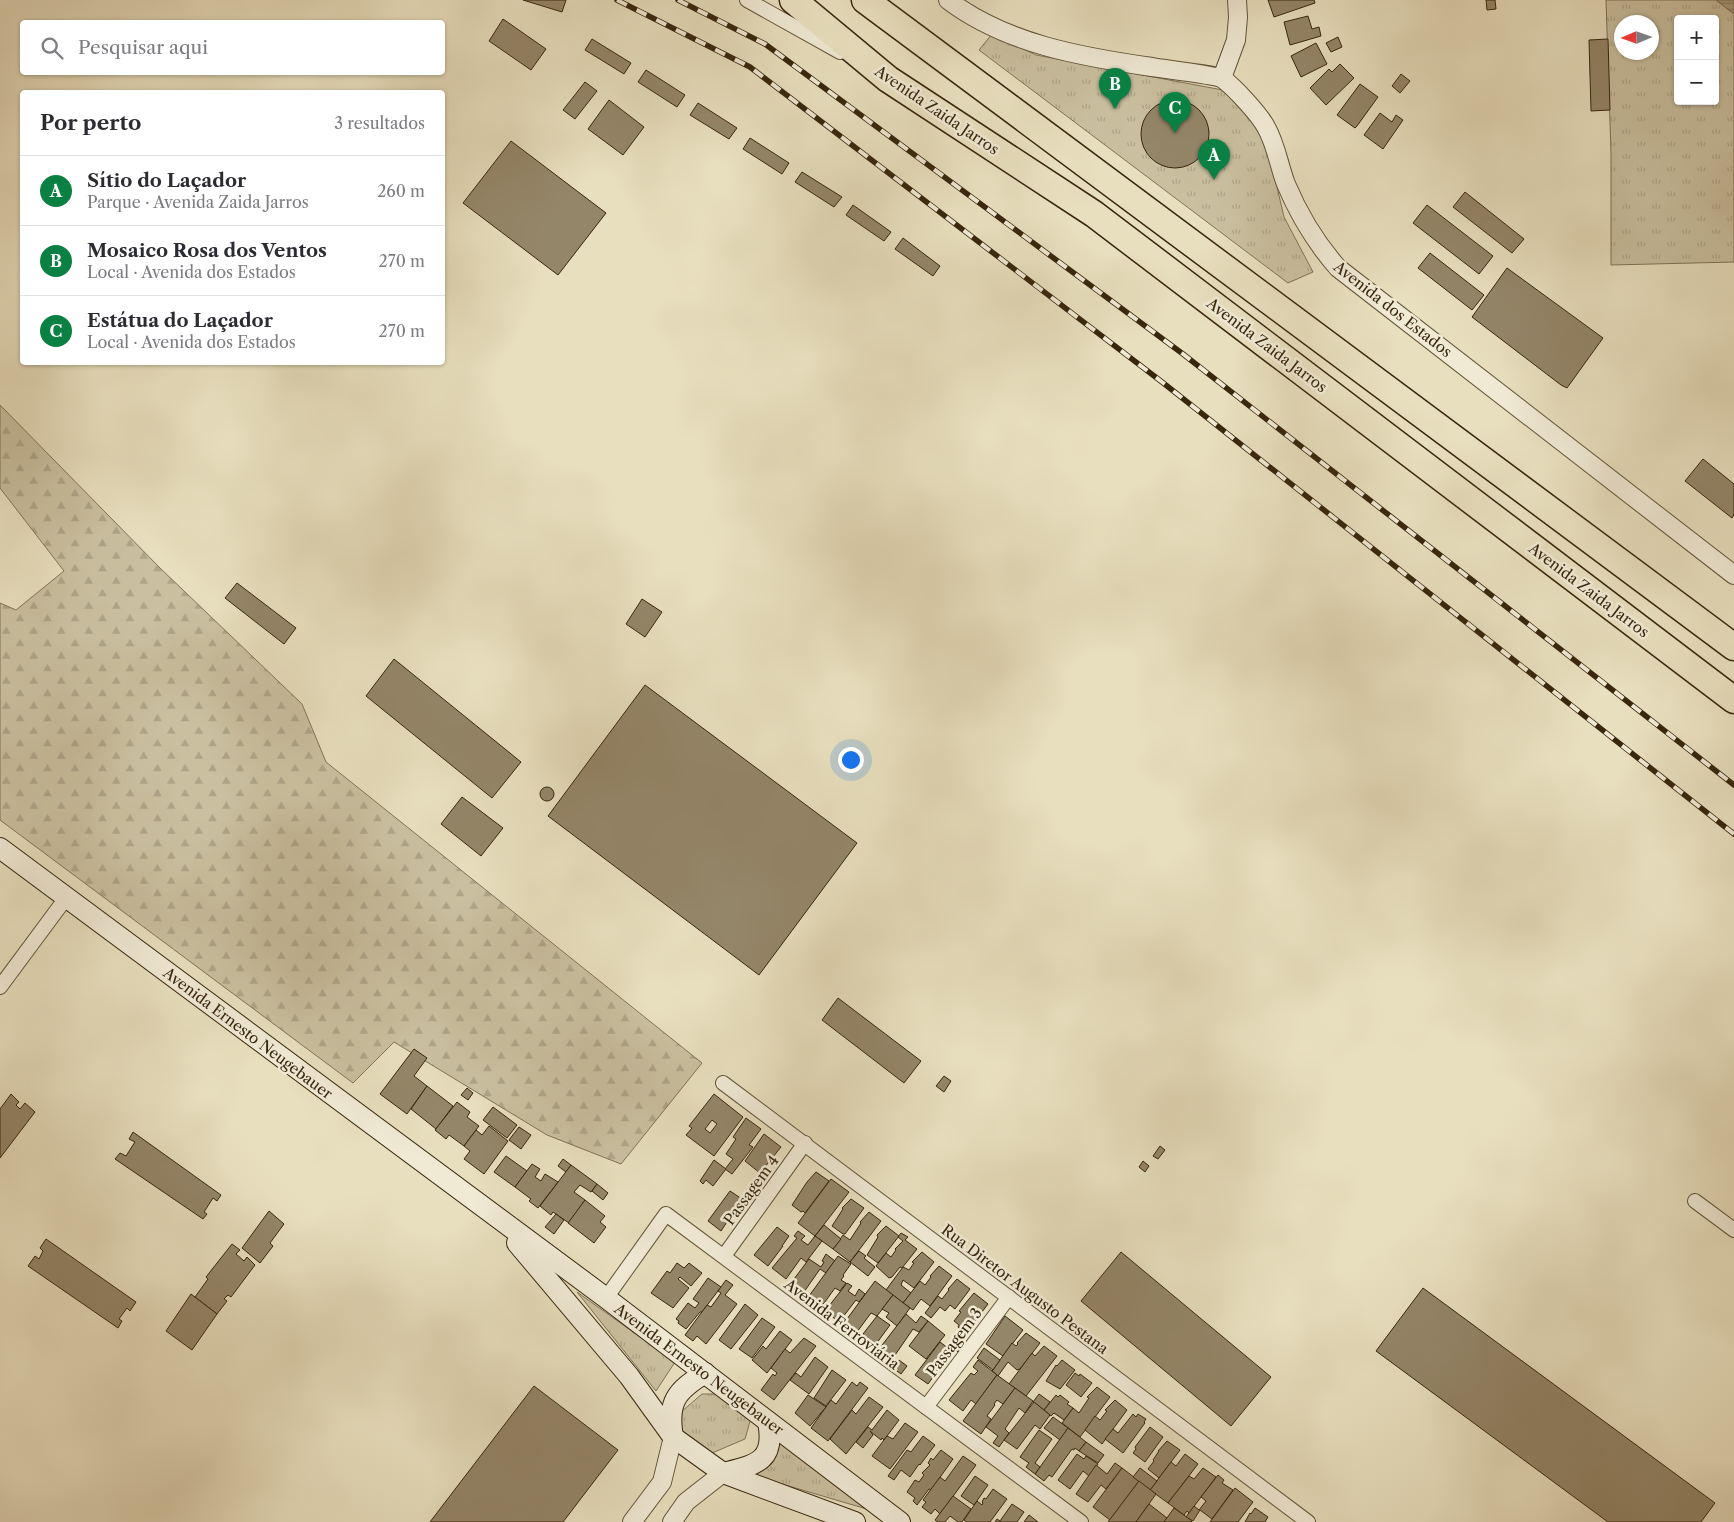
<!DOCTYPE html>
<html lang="pt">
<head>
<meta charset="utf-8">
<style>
  body { margin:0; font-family:"Libre Caslon Text",serif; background:#f2f2f3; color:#2b2b33 }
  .controls { position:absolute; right:15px; top:15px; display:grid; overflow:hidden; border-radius:5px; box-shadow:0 1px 4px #0004 }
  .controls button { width:45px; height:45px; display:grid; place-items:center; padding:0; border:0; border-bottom:1px solid #e1e1e2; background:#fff; color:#2b2b33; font:25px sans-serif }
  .compass { position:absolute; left:1614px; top:15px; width:45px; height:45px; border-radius:50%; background:#fff; box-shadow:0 1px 4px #0004; rotate:268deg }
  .you { position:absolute; left:850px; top:759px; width:18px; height:18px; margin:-12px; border:4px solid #fff; border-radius:50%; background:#1a73e8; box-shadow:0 0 0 8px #1a73e833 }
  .badge { display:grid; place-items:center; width:32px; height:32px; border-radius:50%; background:#0b8043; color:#fff; font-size:16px; font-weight:700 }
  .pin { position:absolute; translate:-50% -41px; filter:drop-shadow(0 1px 2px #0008) }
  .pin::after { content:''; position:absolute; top:26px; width:18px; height:15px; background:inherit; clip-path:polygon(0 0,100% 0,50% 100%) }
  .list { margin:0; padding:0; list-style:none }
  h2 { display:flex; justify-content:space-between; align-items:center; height:65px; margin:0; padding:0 20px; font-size:21px }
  h2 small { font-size:16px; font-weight:400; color:#7c7c81 }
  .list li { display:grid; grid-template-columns:32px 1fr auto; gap:15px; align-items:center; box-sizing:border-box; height:70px; padding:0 20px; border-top:1px solid #e1e1e2 }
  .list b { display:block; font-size:19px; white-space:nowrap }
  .list p { margin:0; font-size:16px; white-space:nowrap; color:#7c7c81 }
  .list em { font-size:16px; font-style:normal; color:#7c7c81 }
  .icon { flex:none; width:28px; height:28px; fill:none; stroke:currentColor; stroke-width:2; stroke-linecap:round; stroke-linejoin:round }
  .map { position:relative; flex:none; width:1734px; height:1522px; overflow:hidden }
  .search { position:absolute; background:#fff; box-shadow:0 1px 4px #0004; left:20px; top:20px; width:425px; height:55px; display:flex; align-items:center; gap:12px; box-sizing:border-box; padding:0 18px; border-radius:5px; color:#7c7c81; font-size:19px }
  .panel { position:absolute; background:#fff; box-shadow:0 1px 4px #0004; left:20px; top:90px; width:425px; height:275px; border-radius:5px }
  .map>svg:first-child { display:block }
  .grass { fill:url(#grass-tufts); stroke:#817356; fill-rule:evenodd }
  .forest { fill:url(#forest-firs); stroke:#817356 }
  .water { fill:url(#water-rules); stroke:#7e6f53 }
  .building { fill:#948669; stroke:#38260d; fill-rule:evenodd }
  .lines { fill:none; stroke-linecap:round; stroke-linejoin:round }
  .minor-casing { stroke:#645439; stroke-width:16 }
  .tertiary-casing { stroke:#645439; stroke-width:20 }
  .secondary-casing { stroke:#38260d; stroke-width:22 }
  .motorway-casing { stroke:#38260d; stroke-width:29 }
  .minor { stroke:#f0ead5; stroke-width:14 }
  .tertiary { stroke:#f0ead5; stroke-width:18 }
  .secondary { stroke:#f0ead5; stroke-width:20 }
  .motorway { stroke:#e8dfbe; stroke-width:26 }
  .rail-casing { stroke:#38260d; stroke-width:5.5 }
  .rail { stroke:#f0ead5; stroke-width:4; stroke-dasharray:11; stroke-linecap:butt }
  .labels { text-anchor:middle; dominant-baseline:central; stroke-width:5; stroke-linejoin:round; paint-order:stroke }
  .street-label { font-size:15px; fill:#38260d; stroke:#f0ead5 }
</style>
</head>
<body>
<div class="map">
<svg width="1734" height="1522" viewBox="0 0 1734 1522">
  <defs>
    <pattern id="grass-tufts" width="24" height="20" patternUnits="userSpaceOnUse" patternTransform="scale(1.25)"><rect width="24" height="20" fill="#cac0a0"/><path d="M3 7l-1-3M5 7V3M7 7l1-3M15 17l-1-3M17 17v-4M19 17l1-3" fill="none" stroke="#aea589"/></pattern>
    <pattern id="forest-firs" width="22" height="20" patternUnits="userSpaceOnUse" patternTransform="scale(1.25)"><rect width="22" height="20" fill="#cac0a0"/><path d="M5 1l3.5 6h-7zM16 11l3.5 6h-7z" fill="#aea589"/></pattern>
    <pattern id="water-rules" width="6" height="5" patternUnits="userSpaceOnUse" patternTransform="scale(1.25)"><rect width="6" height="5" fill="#aca082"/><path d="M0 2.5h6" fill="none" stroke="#8d8269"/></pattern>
  </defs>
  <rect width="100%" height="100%" fill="#e8dfbe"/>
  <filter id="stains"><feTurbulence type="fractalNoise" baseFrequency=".004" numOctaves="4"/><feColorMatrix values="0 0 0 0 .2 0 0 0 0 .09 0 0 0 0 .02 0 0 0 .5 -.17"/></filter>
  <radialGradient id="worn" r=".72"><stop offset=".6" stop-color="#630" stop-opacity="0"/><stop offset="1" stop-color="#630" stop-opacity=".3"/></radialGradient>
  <g class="grass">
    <path d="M1606 0H1716L1734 14V262L1611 265V153ZM1678 19H1715V101H1678ZM1622 22H1652V52H1622Z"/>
    <path d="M992 34 1036 55 1228 91 1251 115 1267 144 1284 217 1313 272 1288 283 979 50Z"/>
    <path d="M577 1292 675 1362 656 1391Z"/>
    <path d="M702 1394H721L751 1418 745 1439 705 1456 682 1436 681 1412Z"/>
    <path d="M782 1438 870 1510 748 1474 763 1466Z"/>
  </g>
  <path class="forest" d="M0 405 160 568 302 704 326 762 702 1063 621 1164 547 1135 394 1042 353 1083 0 820V603L16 610 64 571 0 488Z"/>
  <path class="water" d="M1716 0H1734V14Z"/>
  <g class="building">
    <path d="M523 0H566L562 12Z"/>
    <path d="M1268 0H1314L1315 3 1274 17Z"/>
    <path d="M1486 0H1495L1496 9 1487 10Z"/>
    <path d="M1308 16 1312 29 1319 27 1321 36 1290 45 1284 22Z"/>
    <path d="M503 19 546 49 531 70 489 41Z"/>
    <path d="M1338 37 1342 47 1331 52 1326 43Z"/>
    <path d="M592 39 631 63 624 74 585 50Z"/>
    <path d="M1608 39 1610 110 1591 111 1589 40Z"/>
    <path d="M1316 43 1327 64 1301 77 1291 56Z"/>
    <path d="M1340 64 1354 78 1326 105 1310 88 1329 69 1332 72Z"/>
    <path d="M646 70 685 95 677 107 638 82Z"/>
    <path d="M1401 74 1410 81 1400 93 1392 86Z"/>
    <path d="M585 82 597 91 575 119 563 110Z"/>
    <path d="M1360 84 1378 97 1357 126 1355 128 1337 115Z"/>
    <path d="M609 100 644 127 623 155 588 129Z"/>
    <circle cx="1175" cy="134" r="34"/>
    <path d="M698 103 737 128 729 139 690 115Z"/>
    <path d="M1380 113 1392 122 1396 115 1403 120 1383 149 1364 135Z"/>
    <path d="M750 138 789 163 782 174 743 149Z"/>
    <path d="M511 141 606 213 558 275 463 203Z"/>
    <path d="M802 172 842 197 834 207 795 182Z"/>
    <path d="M1465 192 1524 239 1512 253 1453 207Z"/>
    <path d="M853 205 891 232 884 241 846 215Z"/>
    <path d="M1427 205 1493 256 1479 274 1413 223Z"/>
    <path d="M903 238 940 266 933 276 895 249Z"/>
    <path d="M1430 253 1484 295 1472 310 1418 268Z"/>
    <path d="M1507 268 1603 338 1567 388 1561 385 1472 317Z"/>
    <path d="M1703 459 1734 484V515L1732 518 1685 481Z"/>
    <path d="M237 583 296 628 284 644 225 598Z"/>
    <path d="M642 599 662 612 645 637 626 624Z"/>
    <path d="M394 659 521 762 492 798 366 696Z"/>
    <path d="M645 685 857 843 759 975 548 816Z"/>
    <circle cx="547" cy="794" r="7"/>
    <path d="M462 797 503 828 481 856 441 824Z"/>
    <path d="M838 998 921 1061 904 1083 822 1020Z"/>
    <path d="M414 1049 427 1058 414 1076 427 1086 407 1114 380 1094Z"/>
    <path d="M944 1076 951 1081 944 1092 936 1086Z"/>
    <path d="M427 1086 453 1106 436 1129 411 1109Z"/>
    <path d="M467 1088 473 1093 468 1100 461 1095Z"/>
    <path d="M11 1094 19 1102 16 1105 20 1109 25 1103 35 1112 0 1158V1109Z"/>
    <path d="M714 1094 743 1117 714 1156 686 1135 692 1128 689 1126ZM712 1120 717 1124 710 1133 705 1129Z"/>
    <path d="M457 1102 470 1112 467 1117 479 1126 464 1146 449 1135 446 1139 435 1130Z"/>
    <path d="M493 1107 517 1125 507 1138 483 1120Z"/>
    <path d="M746 1118 761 1129 749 1145 753 1147 732 1174 725 1169 733 1159 726 1154 736 1139 733 1137Z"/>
    <path d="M489 1126 508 1141 484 1174 464 1159 470 1151 464 1146 476 1130 482 1135Z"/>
    <path d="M519 1127 531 1135 521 1149 509 1140Z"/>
    <path d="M133 1132 221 1195 217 1201 213 1198 204 1212 207 1214 203 1219 115 1159 120 1153 126 1156 135 1142 129 1139Z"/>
    <path d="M764 1134 781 1147 760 1173 745 1161Z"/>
    <path d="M1160 1146 1165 1150 1158 1159 1153 1156Z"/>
    <path d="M506 1156 527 1171 515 1187 494 1172Z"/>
    <path d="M563 1159 571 1165 566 1172 558 1166Z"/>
    <path d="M714 1160 726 1169 713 1186 706 1180 703 1184 700 1181Z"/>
    <path d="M1143 1161 1149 1166 1145 1172 1139 1167Z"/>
    <path d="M532 1164 540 1169 535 1177 541 1181 545 1174 558 1182 538 1208 529 1201 531 1199 515 1187Z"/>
    <path d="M571 1165 597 1184 591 1192 580 1185 574 1192 585 1200 569 1223 553 1212 551 1215 540 1206Z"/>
    <path d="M816 1172 829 1181 805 1213 803 1211 801 1212 792 1205 807 1182Z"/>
    <path d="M831 1179 849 1192 815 1236 798 1223Z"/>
    <path d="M597 1184 608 1193 603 1200 592 1191Z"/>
    <path d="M730 1191 742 1199 721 1231 708 1221Z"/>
    <path d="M851 1199 864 1208 845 1234H843L832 1226 843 1209 842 1208Z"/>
    <path d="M585 1200 605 1216 600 1222 606 1227 594 1243 568 1223Z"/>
    <path d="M269 1211 284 1224 270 1243 273 1246 260 1263 242 1248Z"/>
    <path d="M869 1212 881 1221 850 1262 833 1249 843 1235 850 1240 861 1223 860 1222Z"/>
    <path d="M556 1214 564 1220 554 1234 545 1227Z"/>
    <path d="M824 1225 841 1239 833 1249 815 1236Z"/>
    <path d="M886 1226 899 1236 878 1263 867 1255 878 1237 877 1235Z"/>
    <path d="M777 1227 789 1236 782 1246H783L768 1266 754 1255Z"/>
    <path d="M798 1231 805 1236 801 1240 808 1245 815 1236 822 1241 806 1262 801 1258 786 1279 772 1268 797 1238 794 1236Z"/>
    <path d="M901 1233 908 1237 905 1240 917 1249 902 1268 900 1267 892 1277 889 1278 876 1266 886 1253 891 1257 896 1250 895 1249 903 1241 898 1237Z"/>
    <path d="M46 1239 136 1302 130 1311 127 1308 119 1319 122 1321 118 1328 28 1266 35 1256 39 1259 43 1251 40 1248Z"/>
    <path d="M232 1244 240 1250 236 1254 244 1261 247 1257 255 1265 231 1297 228 1295 224 1299 227 1301 217 1314 195 1297 208 1279 206 1277Z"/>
    <path d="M859 1251 866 1256 864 1258 875 1267 868 1276 850 1262Z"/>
    <path d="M922 1252 934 1262 914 1288 903 1280 901 1285 911 1293 903 1303 886 1290 903 1267 909 1270 914 1263 912 1262Z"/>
    <path d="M1121 1252 1271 1377 1231 1426 1081 1301Z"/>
    <path d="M826 1254 835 1261 826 1273 820 1269 804 1292 791 1283 809 1259 821 1267 824 1262 822 1261Z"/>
    <path d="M838 1256 851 1264 843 1275 844 1276 841 1280 846 1283 840 1291 835 1288 822 1306 809 1296Z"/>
    <path d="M677 1263 684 1268 689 1263 702 1273 691 1286 680 1277 678 1279 689 1288 673 1308 651 1293 667 1271 670 1273Z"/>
    <path d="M939 1266 952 1276 930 1306 921 1299 913 1310 903 1303 920 1281 925 1285 931 1277 930 1276Z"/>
    <path d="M708 1278 721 1287 702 1312H700L686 1329 678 1323 679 1321 676 1319 688 1303 695 1308 699 1303 693 1299Z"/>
    <path d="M957 1279 970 1289 955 1309 950 1305 945 1311 940 1307 931 1318 925 1313 938 1296 942 1299 949 1290 948 1289Z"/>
    <path d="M726 1280 733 1285 725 1295 737 1304 706 1344 697 1336 693 1341 685 1335 707 1305 711 1307 721 1293 718 1291Z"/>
    <path d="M875 1281 893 1295 877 1316 871 1313 857 1332 844 1323Z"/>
    <path d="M847 1283 852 1286 848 1291 855 1296 859 1289 865 1294 859 1302 856 1300 839 1322 825 1311Z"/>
    <path d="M1423 1288 1715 1503 1701 1522H1608L1376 1351Z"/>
    <path d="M974 1293 988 1304 966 1333 958 1327 959 1325 954 1321 961 1312 959 1311Z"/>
    <path d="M191 1294 217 1314 192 1350 166 1331Z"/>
    <path d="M893 1295 910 1308 897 1326 886 1317 889 1313 882 1309Z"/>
    <path d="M745 1304 758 1315 731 1349 719 1340Z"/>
    <path d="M906 1314 916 1323 921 1316 928 1321 919 1332 913 1329 893 1358 879 1349Z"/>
    <path d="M877 1316 890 1325 876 1344 863 1334Z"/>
    <path d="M1005 1316 1023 1330 1003 1356 986 1344Z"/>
    <path d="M762 1318 775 1327 752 1358 739 1349Z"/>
    <path d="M928 1321 945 1335 926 1359 909 1346Z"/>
    <path d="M780 1331 792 1340 767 1373 752 1360 763 1346 766 1349Z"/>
    <path d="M1026 1333 1040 1343 1020 1369 1017 1370 1008 1362 998 1376 992 1371 1012 1343 1016 1346 1018 1344 1017 1343Z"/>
    <path d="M804 1338 816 1346 774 1400 761 1390 773 1374 775 1376 777 1373 771 1368 785 1349 790 1353Z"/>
    <path d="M940 1342 952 1351 928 1384 915 1375Z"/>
    <path d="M955 1342 961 1347 958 1352 951 1347Z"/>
    <path d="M1044 1346 1057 1356 1026 1396 1009 1384 1032 1353 1035 1356Z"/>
    <path d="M984 1348 1000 1360 993 1370 977 1358Z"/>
    <path d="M815 1357 828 1367 809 1394 790 1380 796 1373 801 1377Z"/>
    <path d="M899 1360 907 1366 901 1374 893 1368Z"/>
    <path d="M978 1360 997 1375 976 1404 971 1400 963 1411 949 1400 971 1373 974 1375 978 1371 973 1367Z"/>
    <path d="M1062 1360 1075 1370 1060 1389 1046 1381 1056 1365 1057 1366Z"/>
    <path d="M832 1370 846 1380 826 1406 814 1398Z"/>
    <path d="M1075 1373 1079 1376 1080 1374 1092 1383 1081 1397 1066 1385Z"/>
    <path d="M997 1375 1015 1388 1003 1404 997 1400 994 1404 995 1405 987 1416 991 1419 981 1434 963 1421Z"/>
    <path d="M852 1382 857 1386 860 1382 868 1388 828 1441 811 1428 831 1400 836 1404Z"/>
    <path d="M534 1386 618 1450 563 1522H430Z"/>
    <path d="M1097 1387 1110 1397 1080 1437 1062 1423 1073 1408 1079 1413 1089 1398 1087 1397Z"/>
    <path d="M1015 1388 1033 1401 1025 1413 1019 1408 1005 1429 1009 1433 999 1447 993 1443 998 1436 986 1427Z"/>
    <path d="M1039 1394 1050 1402 1044 1410 1033 1402Z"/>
    <path d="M808 1395 826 1407 810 1426 795 1413Z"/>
    <path d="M1056 1395 1058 1397 1060 1395 1069 1402 1067 1404 1073 1408 1064 1420 1054 1413 1051 1416 1044 1410Z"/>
    <path d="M869 1397 883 1407 846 1454 830 1439 852 1410 856 1414Z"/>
    <path d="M1115 1400 1127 1410 1102 1444 1085 1430 1095 1416 1100 1420 1107 1411 1105 1410Z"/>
    <path d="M1034 1402 1050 1415 1040 1429 1035 1425 1017 1449 1004 1440Z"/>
    <path d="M887 1410 899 1420 884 1440 882 1438 881 1440 870 1431 873 1435 863 1448 856 1442 868 1427 872 1430Z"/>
    <path d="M1133 1414 1136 1417 1138 1414 1146 1419 1144 1422 1145 1423 1123 1453 1105 1439 1113 1429 1118 1433Z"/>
    <path d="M1053 1417 1068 1428 1060 1440 1044 1428Z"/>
    <path d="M905 1423 918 1432 890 1469 872 1456 887 1436 893 1439Z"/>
    <path d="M1150 1427 1163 1437 1145 1462 1133 1453 1136 1449 1135 1447Z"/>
    <path d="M1068 1428 1086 1442 1079 1451 1075 1448 1074 1450 1072 1449 1052 1477 1049 1475 1044 1481 1035 1474Z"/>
    <path d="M1039 1430 1052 1439 1035 1463 1040 1467 1035 1474 1026 1467 1029 1463 1020 1457Z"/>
    <path d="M923 1436 935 1445 920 1465 919 1464 910 1477 901 1470 894 1480 888 1476 907 1450 911 1452Z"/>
    <path d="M1167 1441 1180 1450 1159 1478 1148 1469 1154 1461 1153 1460 1159 1451H1158Z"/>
    <path d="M1086 1442 1104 1455 1098 1463 1079 1451Z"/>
    <path d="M941 1450 953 1459 931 1490 929 1489 917 1505 913 1501 915 1498 907 1492 915 1480 919 1482 924 1475 922 1473 930 1465 928 1463 931 1458 933 1460Z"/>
    <path d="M1077 1454 1084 1459 1086 1456 1098 1464 1089 1476 1083 1471 1070 1489 1058 1480Z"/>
    <path d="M1185 1454 1198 1464 1168 1503 1150 1490 1171 1462 1176 1466Z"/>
    <path d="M963 1456 976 1465 940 1514 935 1509 931 1514 922 1507 926 1502 923 1500 940 1477 945 1481Z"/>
    <path d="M1115 1463 1122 1468 1106 1489 1101 1485 1088 1502 1076 1494 1096 1465 1107 1474Z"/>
    <path d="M1122 1468 1139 1481 1110 1520 1093 1507Z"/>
    <path d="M1140 1468 1157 1481 1150 1490 1133 1477Z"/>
    <path d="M1203 1468 1216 1477 1189 1513 1187 1511 1184 1515 1168 1503 1189 1476 1194 1479Z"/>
    <path d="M1218 1475 1224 1480 1222 1483 1233 1490 1212 1519 1200 1510 1193 1521 1186 1517 1194 1506 1199 1510 1206 1501 1201 1497Z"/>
    <path d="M975 1476 988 1485 974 1505 961 1496Z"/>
    <path d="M1139 1481 1156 1494 1136 1522H1108Z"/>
    <path d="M1235 1488 1253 1502 1238 1522H1210Z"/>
    <path d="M993 1489 1007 1499 990 1522H967L964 1520 977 1501 982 1505 983 1503 982 1502 984 1498 986 1499Z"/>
    <path d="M953 1496 971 1509 962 1522H958L950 1516 945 1522H938L935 1520Z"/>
    <path d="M1012 1504 1024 1512 1017 1522H995L997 1519 1000 1521Z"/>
    <path d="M1149 1504 1167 1518 1164 1522H1136Z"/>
    <path d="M1174 1508 1192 1521 1191 1522H1164Z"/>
    <path d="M1255 1508 1268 1517 1265 1522H1245L1250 1513 1251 1514Z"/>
    <path d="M1029 1515 1038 1522H1024Z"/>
  </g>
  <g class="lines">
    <g class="minor-casing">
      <g id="minor">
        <path d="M747 0 840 52"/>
        <path d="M0 987 66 898"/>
        <path d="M723 1083 1308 1522"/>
        <path d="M1695 1201 1734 1230"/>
        <path d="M724 1256 805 1143"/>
        <path d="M606 1298 666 1214 1081 1522"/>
        <path d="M926 1407 1009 1297"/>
      </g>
    </g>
    <g class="tertiary-casing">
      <g id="tertiary">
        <path d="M948 0C1006 44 1082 57 1152 67 1163 69 1217 75 1223 79 1235 88 1259 114 1266 127 1276 144 1279 166 1286 184 1299 215 1316 243 1338 268L1734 575"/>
        <path d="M1222 78 1236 40 1238 17 1237 0"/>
        <path d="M632 1522 662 1482 673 1437"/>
        <path d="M672 1522 686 1502 723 1473"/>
      </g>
    </g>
    <g class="secondary-casing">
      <g id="secondary">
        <path d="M0 848 606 1298 900 1522"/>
        <path d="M517 1243 629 1376 673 1437 723 1473 855 1522"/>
        <path d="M673 1437C667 1402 676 1391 705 1373"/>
        <path d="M723 1473C755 1465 776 1462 768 1422"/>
      </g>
    </g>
    <g class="motorway-casing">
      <g id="motorway">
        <path d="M793 0 888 79 1094 214 1734 700"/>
        <path d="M865 0 1734 647"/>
      </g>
    </g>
    <use href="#minor" class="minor"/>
    <use href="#tertiary" class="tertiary"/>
    <use href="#secondary" class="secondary"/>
    <use href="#motorway" class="motorway"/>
    <g class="rail-casing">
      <g id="rail">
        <path d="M617 0 750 67 1162 382 1734 834"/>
        <path d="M678 0 765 44 1183 354 1734 785"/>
      </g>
    </g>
    <use href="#rail" class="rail"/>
  </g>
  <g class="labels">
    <g class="street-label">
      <text transform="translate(937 110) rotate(34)">Avenida Zaida Jarros</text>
      <text transform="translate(1393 309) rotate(38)">Avenida dos Estados</text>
      <text transform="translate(1267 345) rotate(37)">Avenida Zaida Jarros</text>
      <text transform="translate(1589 590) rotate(37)">Avenida Zaida Jarros</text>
      <text transform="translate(248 1033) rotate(37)">Avenida Ernesto Neugebauer</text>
      <text transform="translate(751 1190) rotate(-54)">Passagem 4</text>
      <text transform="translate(1025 1289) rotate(37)">Rua Diretor Augusto Pestana</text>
      <text transform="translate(842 1324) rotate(37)">Avenida Ferroviária</text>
      <text transform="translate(954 1342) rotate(-53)">Passagem 3</text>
      <text transform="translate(699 1369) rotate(37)">Avenida Ernesto Neugebauer</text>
    </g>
  </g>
  <rect width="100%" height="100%" filter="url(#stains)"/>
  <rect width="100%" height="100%" fill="url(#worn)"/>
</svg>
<div class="controls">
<button>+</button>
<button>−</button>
</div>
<svg class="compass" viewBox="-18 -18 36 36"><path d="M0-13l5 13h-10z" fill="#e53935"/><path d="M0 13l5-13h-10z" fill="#7c7c81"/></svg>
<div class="you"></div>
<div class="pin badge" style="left:1214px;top:180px">A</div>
<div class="pin badge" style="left:1115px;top:109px">B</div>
<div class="pin badge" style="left:1175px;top:133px">C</div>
<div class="search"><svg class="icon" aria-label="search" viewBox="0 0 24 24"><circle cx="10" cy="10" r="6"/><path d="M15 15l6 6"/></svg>Pesquisar aqui</div>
<section class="panel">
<h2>Por perto<small>3 resultados</small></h2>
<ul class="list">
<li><span class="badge">A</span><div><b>Sítio do Laçador</b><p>Parque · Avenida Zaida Jarros</p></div><em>260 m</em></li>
<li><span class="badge">B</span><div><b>Mosaico Rosa dos Ventos</b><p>Local · Avenida dos Estados</p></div><em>270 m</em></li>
<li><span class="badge">C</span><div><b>Estátua do Laçador</b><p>Local · Avenida dos Estados</p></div><em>270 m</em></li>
</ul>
</section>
</div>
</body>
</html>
